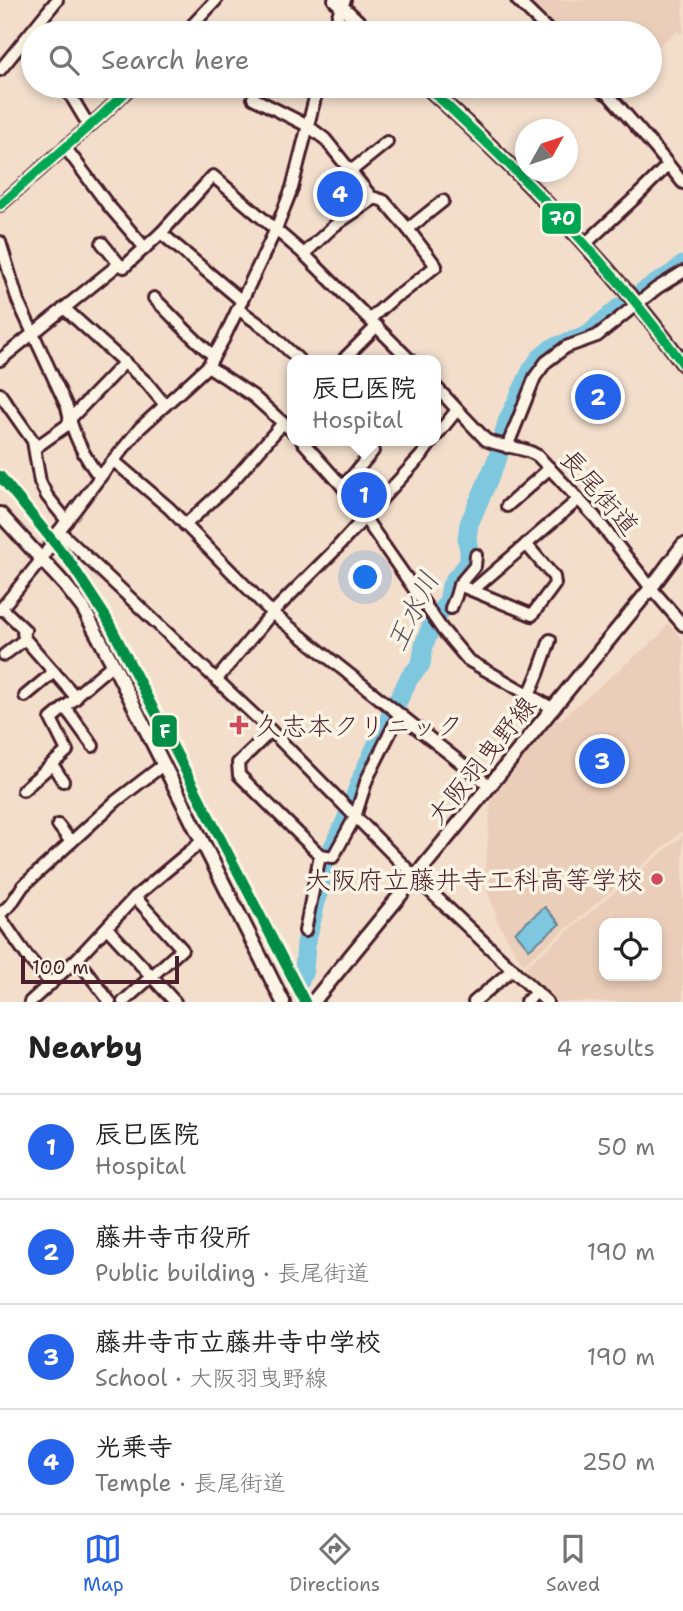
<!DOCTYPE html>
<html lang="en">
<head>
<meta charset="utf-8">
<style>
  body { margin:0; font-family:"Shantell Sans","Klee One",sans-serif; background:#f6f6f6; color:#222 }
  .controls { position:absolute; right:21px; bottom:21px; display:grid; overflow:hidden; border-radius:14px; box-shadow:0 4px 10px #0003 }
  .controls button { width:63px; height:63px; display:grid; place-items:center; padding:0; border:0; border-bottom:2px solid #e0e0e0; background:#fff; color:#222; font:35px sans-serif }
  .compass { position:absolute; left:515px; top:119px; width:63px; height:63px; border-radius:50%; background:#fff; box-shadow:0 4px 10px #0003; rotate:50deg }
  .scale { position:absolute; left:21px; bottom:18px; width:158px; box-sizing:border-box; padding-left:7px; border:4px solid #4a1f2b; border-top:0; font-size:19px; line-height:24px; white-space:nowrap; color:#4a1f2b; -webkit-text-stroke:5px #fcf5e5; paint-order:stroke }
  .you { position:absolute; left:366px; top:578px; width:24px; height:24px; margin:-18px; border:5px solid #fff; border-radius:50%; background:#1a73e8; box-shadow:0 0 0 10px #1a73e833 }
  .badge { display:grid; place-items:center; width:46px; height:46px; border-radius:50%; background:#2563eb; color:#fff; font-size:23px; font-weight:700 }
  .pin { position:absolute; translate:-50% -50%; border:4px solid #fff; box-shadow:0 2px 7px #0006 }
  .popup { position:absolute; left:287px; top:355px; width:154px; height:91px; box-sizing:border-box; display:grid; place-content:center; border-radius:14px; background:#fff; filter:drop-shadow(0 2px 5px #0005); font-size:23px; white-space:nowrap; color:#767676 }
  .popup b { font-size:26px; color:#222 }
  .popup::after { content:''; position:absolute; left:50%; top:100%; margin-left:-14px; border:14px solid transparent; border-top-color:#fff }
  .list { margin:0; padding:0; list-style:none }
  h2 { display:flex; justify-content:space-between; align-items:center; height:91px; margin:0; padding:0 28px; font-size:30px }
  h2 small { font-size:23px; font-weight:400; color:#767676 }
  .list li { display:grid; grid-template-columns:46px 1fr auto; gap:21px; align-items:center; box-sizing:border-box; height:105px; padding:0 28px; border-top:2px solid #e0e0e0 }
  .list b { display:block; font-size:26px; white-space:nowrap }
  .list p { margin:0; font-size:23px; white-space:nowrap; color:#767676 }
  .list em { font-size:23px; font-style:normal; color:#767676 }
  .icon { flex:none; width:38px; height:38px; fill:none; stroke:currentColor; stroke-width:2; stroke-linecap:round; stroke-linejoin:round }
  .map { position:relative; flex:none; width:683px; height:1002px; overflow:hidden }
  .search { position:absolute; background:#fff; box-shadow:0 4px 10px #0003; left:21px; right:21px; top:21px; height:77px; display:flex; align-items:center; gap:18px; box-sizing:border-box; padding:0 24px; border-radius:38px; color:#767676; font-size:26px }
  .sheet { height:511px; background:#fff }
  nav { display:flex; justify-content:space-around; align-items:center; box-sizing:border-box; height:98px; border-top:2px solid #e0e0e0; background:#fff; font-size:19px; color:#767676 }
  nav a { display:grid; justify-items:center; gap:4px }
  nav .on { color:#2563eb }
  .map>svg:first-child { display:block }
  .built { fill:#ebceb9; fill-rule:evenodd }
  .water { fill:#7ec7de; stroke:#698496; stroke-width:2 }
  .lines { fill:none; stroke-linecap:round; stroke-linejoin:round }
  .river { stroke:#7ec7de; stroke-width:19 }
  .minor-casing { stroke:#4a1f2b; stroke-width:16 }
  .major-casing { stroke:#4a1f2b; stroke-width:18 }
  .minor { stroke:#fcf5e5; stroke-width:10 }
  .major { stroke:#fcf5e5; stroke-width:12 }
  .bus-1-casing { stroke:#fcf5e5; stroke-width:14 }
  .bus-1 { stroke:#00a651; stroke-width:9 }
  .rail-1-casing { stroke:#fcf5e5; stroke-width:16 }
  .rail-1 { stroke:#028e46; stroke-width:10 }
  .poi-dot { fill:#d1495b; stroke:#fcf5e5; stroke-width:2.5 }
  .labels { text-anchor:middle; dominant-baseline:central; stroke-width:7; stroke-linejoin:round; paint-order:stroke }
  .street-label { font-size:26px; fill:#4a1f2b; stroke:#fcf5e5 }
  .poi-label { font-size:26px; fill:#4a1f2b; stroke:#fcf5e5; text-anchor:start }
  .water-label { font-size:28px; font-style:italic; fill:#5a5161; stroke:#fcf5e5 }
  .line-badge { stroke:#fcf5e5; stroke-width:2.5 }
  .badge-label { font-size:19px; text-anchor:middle; font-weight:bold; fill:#fff }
</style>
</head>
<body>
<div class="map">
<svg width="683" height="1002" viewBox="0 0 683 1002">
  <rect width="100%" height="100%" fill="#f2decb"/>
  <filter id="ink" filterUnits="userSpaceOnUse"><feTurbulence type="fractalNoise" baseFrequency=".0143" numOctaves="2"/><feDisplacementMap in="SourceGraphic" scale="14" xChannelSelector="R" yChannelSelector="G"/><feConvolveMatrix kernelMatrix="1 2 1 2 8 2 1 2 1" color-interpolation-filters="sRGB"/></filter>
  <g filter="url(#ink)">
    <g class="built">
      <path d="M524 0H683V32L680 34 678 31 650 52V33H557Z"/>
      <path d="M668 623 683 640V831L523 965 496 919 497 916 487 891 485 874 491 800 553 722 561 719 660 635Z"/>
      <path d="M683 835V1002H553L520 971ZM604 923H657V976H604Z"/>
    </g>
    <path class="water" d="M545 907 560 924 529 949 515 932Z"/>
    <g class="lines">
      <g class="river">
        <path d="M642 292 673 273 683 265"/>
        <path d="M300 981 304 970 306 944 325 864 346 820 363 774 377 744 409 678 421 664 424 645 431 627 439 613 448 602 451 586 455 579 466 567 469 561V551L467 538 469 524 498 457 507 422 531 371 540 358 552 348 586 336 620 307"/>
      </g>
      <g class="minor-casing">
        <g id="minor">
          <path d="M517 0 551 33"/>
          <path d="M185 33 216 0"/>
          <path d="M333 33 341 6 345 0"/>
          <path d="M0 70 57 0"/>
          <path d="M65 86 89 126"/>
          <path d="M596 86 600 90 609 95 655 148 683 183"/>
          <path d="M253 98 308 126 325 139 373 199"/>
          <path d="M65 147 108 205 145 248"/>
          <path d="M351 171 387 142"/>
          <path d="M0 205 102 115 132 86"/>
          <path d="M408 229 443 201"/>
          <path d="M161 233 242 301"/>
          <path d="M0 242 18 301 67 407C72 432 84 458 100 477"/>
          <path d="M102 243 119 264"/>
          <path d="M585 244 637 196 668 165"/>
          <path d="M304 254 334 226 375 198 384 201 408 229 436 266 401 294 397 295 370 319"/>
          <path d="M154 298C174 317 192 339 214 356"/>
          <path d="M64 308 147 383 165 405"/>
          <path d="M238 309 266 329 299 360"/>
          <path d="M345 358 377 326"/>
          <path d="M0 360 119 264 124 267 161 233 213 176 304 254 410 360"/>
          <path d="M208 366 253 396 292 431"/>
          <path d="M436 387 486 440C503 448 523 446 538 456L595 517 651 588 683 625"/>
          <path d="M0 394 33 441 40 482 47 496 67 521"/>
          <path d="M69 420 125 362"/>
          <path d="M436 436 457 410"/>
          <path d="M302 441 343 487 442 629 468 660 552 708"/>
          <path d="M507 447 535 377 546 362 566 347 597 336 657 288 683 272"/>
          <path d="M35 448 70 423"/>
          <path d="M114 461 169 508 272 613 490 786"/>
          <path d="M343 487 373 451"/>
          <path d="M507 506 550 468"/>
          <path d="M185 525 230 484 283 423"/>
          <path d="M59 531 271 731 415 877 547 1002"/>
          <path d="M459 585 532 615 555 584 554 577 526 544"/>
          <path d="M473 590 579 499"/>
          <path d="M2 608 25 630 23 633 25 639 75 696 113 664"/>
          <path d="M451 608 456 596 459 585 475 566 476 555"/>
          <path d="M0 610 42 559 59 531 100 477 140 428 208 366 223 340 276 229 292 188 318 86"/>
          <path d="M4 655 25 639"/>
          <path d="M217 679 272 613 332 553 422 455 432 441"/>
          <path d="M529 695 538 674 550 640"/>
          <path d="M25 696 54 672"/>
          <path d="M65 707 93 746"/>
          <path d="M271 731 238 763 239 775 320 855 305 931"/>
          <path d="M52 764 63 781"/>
          <path d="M23 790 67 751 51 719 76 698 75 696"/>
          <path d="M58 825 71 842"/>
          <path d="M320 855 333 857 355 817 367 779 399 715"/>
          <path d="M0 914 11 904 23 886 116 801 163 765"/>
          <path d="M0 917 27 956 51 984"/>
          <path d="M107 928 175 1002"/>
          <path d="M77 959 110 1002"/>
          <path d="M30 1002 77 959 135 897 202 841"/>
          <path d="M123 1002 182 949 135 897"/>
          <path d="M474 1002 513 969"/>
          <path d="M526 1002 537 992"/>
        </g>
      </g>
      <g class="major-casing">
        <g id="major">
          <path d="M335 0 370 33"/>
          <path d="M426 86C475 130 522 176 567 225 608 269 648 314 683 364"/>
          <path d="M0 514 65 585 83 608 113 664 283 1002"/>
          <path d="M313 1002 651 588 683 545"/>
        </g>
      </g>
      <use href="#minor" class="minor"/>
      <use href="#major" class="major"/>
      <g class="bus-1-casing">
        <g id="bus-1">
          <path d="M426 86C519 171 609 262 683 364"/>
          <path d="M0 205 102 115 132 86"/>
        </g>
      </g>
      <use href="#bus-1" class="bus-1"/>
      <g class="rail-1-casing">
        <path id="rail-1" d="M0 476 70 562 106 617 305 1002"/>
      </g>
      <use href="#rail-1" class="rail-1"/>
    </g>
  </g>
  <g class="poi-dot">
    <path d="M235.5 714.5h7v7h7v7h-7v7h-7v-7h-7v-7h7z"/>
    <circle cx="657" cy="879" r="7"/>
  </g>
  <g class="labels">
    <g class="street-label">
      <text transform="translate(600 492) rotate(49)">長尾街道</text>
      <text transform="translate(481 760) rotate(-51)">大阪羽曳野線</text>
    </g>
    <g class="poi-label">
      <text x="255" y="725">久志本クリニック</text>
      <text x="643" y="879" text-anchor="end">大阪府立藤井寺工科高等学校</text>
    </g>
    <g class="water-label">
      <text transform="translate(412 611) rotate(-64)">王水川</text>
    </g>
  </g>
  <g class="line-badge">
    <rect x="541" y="202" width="41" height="33" rx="7" fill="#00a651"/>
    <rect x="151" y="714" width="27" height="34" rx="7" fill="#028e46"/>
  </g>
  <g class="badge-label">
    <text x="562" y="225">70</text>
    <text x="165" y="738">F</text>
  </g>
</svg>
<div class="controls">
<button><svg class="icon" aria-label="locate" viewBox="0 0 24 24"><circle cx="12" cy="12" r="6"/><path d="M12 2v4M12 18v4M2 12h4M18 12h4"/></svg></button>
</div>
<svg class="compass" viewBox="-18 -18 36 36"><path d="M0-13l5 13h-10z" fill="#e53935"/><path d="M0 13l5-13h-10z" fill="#767676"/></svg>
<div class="scale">100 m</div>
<div class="you"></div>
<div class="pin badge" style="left:364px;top:495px">1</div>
<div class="popup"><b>辰巳医院</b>Hospital</div>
<div class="pin badge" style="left:598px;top:397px">2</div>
<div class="pin badge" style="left:602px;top:761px">3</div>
<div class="pin badge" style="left:340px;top:194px">4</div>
<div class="search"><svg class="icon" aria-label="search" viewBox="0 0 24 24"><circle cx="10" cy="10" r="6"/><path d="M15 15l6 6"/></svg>Search here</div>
</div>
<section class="sheet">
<h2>Nearby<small>4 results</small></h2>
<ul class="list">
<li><span class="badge">1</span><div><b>辰巳医院</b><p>Hospital</p></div><em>50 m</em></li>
<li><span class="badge">2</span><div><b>藤井寺市役所</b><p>Public building · 長尾街道</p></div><em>190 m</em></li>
<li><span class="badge">3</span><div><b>藤井寺市立藤井寺中学校</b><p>School · 大阪羽曳野線</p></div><em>190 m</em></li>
<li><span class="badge">4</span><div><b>光乗寺</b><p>Temple · 長尾街道</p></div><em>250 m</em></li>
</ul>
</section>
<nav>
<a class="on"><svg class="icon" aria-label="map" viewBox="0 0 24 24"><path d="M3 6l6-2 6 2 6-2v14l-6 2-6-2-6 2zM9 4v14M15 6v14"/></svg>Map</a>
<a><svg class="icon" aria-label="directions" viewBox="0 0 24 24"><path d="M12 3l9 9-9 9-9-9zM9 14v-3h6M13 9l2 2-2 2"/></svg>Directions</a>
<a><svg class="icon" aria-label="saved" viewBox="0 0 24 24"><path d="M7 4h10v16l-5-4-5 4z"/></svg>Saved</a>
</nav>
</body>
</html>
